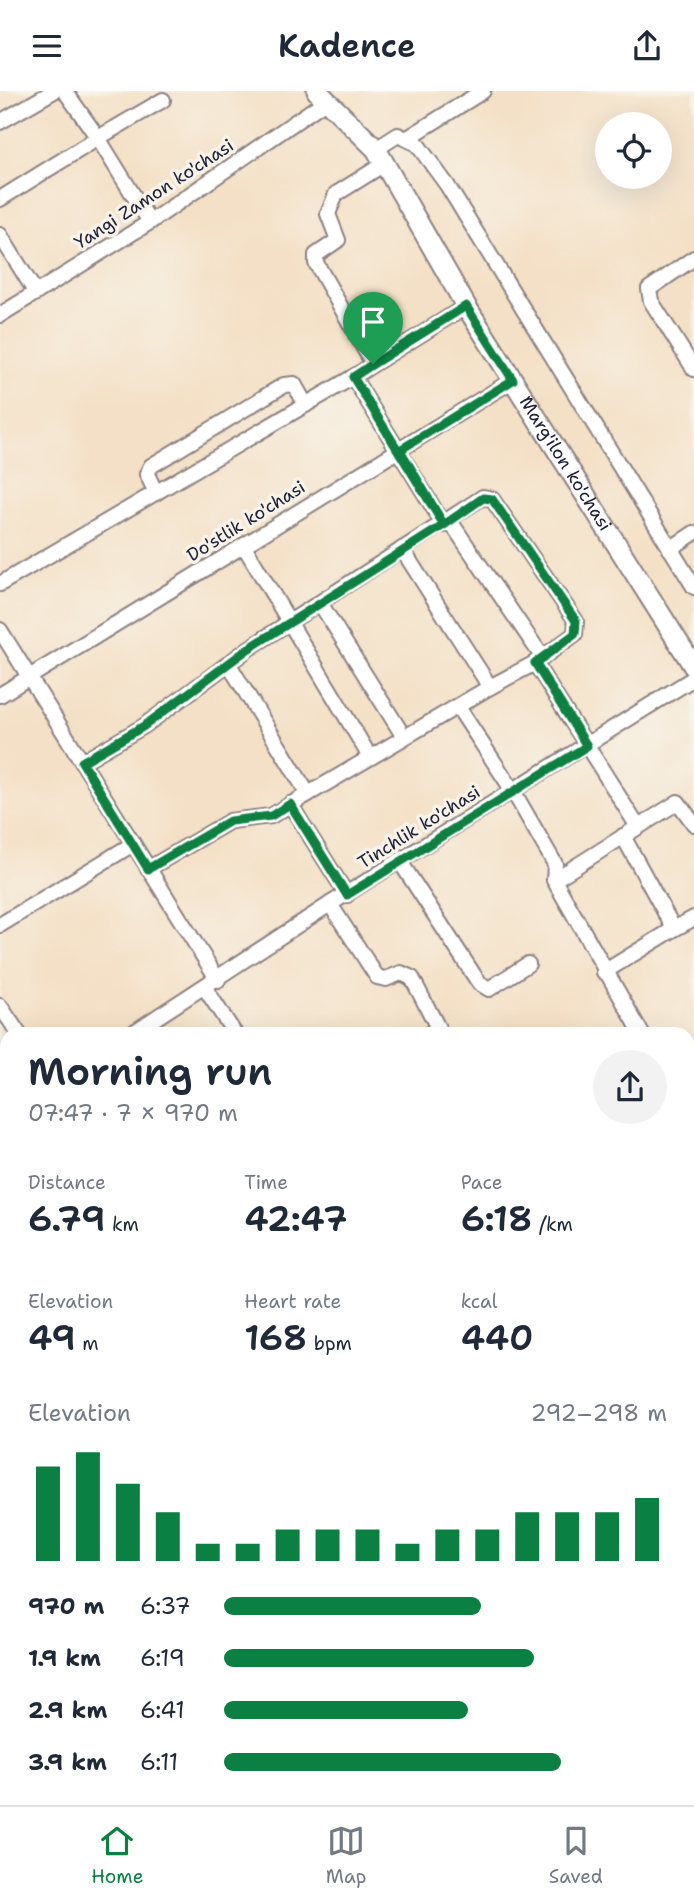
<!DOCTYPE html>
<html lang="en">
<head>
<meta charset="utf-8">
<style>
	:root { --surface:#fff; --page:#f2f2f3; --text:#1f2937; --muted:#747a83; --line:#e0e1e3; --accent:#0b8043 }
	body { margin:0; font-family:"Shantell Sans",sans-serif; background:var(--page); color:var(--text); height:100vh; display:flex; flex-direction:column; font-size:26px; white-space:nowrap }
	* { box-sizing:border-box; margin:0 }
	p { font-size:23px; color:var(--muted) }
	.icon { flex:none; width:38px; height:38px; fill:none; stroke:currentColor; stroke-width:2; stroke-linecap:round; stroke-linejoin:round }
	.map { position:relative; flex:1; overflow:hidden }
	.drawer { position:absolute; left:0px; top:936px; width:695px; height:779px; display:flex; flex-direction:column; background:var(--surface); border-radius:21px 21px 0 0; box-shadow:0 7px 28px #0002 }
	.drawer>* { flex:none }
	.tools { position:absolute; left:595px; top:21px; display:grid; gap:14px }
	.tools a { display:grid; place-items:center; width:77px; height:77px; border-radius:50%; background:var(--surface); box-shadow:0 7px 28px #0002; font-size:35px }
	.pin { position:absolute; display:grid; place-items:center; width:60px; height:60px; color:#fff; margin:-72px -30px; border-radius:50% 50% 50% 0; rotate:-45deg; box-shadow:0 0 7px #0007 }
	.pin .icon { rotate:45deg }
	.round { display:grid; place-items:center; flex:none; width:74px; height:74px; border-radius:37px; background:var(--page) }
	.headline { display:flex; align-items:center; justify-content:space-between; height:119px; padding:0 28px }
	h1 { font-size:38px; font-weight:600; line-height:52px }
	.metrics { display:grid; grid-template-columns:repeat(3,1fr); gap:10px; height:119px; padding:7px 28px }
	.metrics div { display:grid; align-content:center }
	.metrics b { font-size:35px; font-weight:600 }
	.metrics small { font-size:19px; font-weight:400 }
	.metrics p { font-size:19px }
	.chart { height:196px; padding:14px 28px }
	.chart p { display:flex; justify-content:space-between }
	.chart svg { width:100%; height:126px; margin-top:7px; stroke:var(--accent); stroke-width:6 }
	ul { padding:0 28px; list-style:none; font-size:23px }
	li { display:grid; grid-template-columns:112px 84px 1fr; align-items:center; height:52px }
	li i { height:18px; border-radius:9px; background:var(--accent) }
	header { display:flex; justify-content:space-between; align-items:center; height:91px; padding:0 28px; background:var(--surface); font-size:32px; font-weight:600 }
	.tabs { display:flex; justify-content:space-around; align-items:center; height:98px; border-top:2px solid var(--line); background:var(--surface); font-size:19px; color:var(--muted) }
	.tabs a { display:grid; justify-items:center; gap:4px }
	.tabs .current { color:var(--accent) }
	.map>svg:first-child { display:block }
</style>
</head>
<body>
<header><svg class="icon" aria-label="menu" viewBox="0 0 24 24"><path d="M4 6h16M4 12h16M4 18h16"/></svg>Kadence<svg class="icon" aria-label="share" viewBox="0 0 24 24"><path d="M12 15V3M7 8l5-5 5 5M5 13v7h14v-7"/></svg></header>
<div class="map">
<svg width="694" height="1714" viewBox="0 0 694 1714">
	<defs>
		<pattern id="forest-crowns" width="20" height="18" patternUnits="userSpaceOnUse" patternTransform="scale(1.75)"><rect width="20" height="18" fill="#68b178"/><path d="M2 6a3 3 0 1 1 6 0M12 15a3 3 0 1 1 6 0" fill="none" stroke="#559064"/></pattern>
	</defs>
	<rect width="100%" height="100%" fill="#f7f3e8"/>
	<filter id="ink" filterUnits="userSpaceOnUse"><feTurbulence type="fractalNoise" baseFrequency=".0143" numOctaves="2"/><feDisplacementMap in="SourceGraphic" scale="14" xChannelSelector="R" yChannelSelector="G"/><feConvolveMatrix kernelMatrix="1 2 1 2 8 2 1 2 1" color-interpolation-filters="sRGB"/></filter>
	<filter id="wash" filterUnits="userSpaceOnUse"><feTurbulence type="fractalNoise" baseFrequency=".00686" numOctaves="4" result="noise"/><feDisplacementMap in="SourceGraphic" scale="28" xChannelSelector="R" yChannelSelector="G"/><feGaussianBlur stdDeviation="1.57" result="paint"/><feColorMatrix in="noise" values="0 0 0 0 0 0 0 0 0 0 0 0 0 0 0 0 0 1.4 0 .05"/><feComposite in="paint" operator="in"/></filter>
	<g filter="url(#wash)">
		<rect width="100%" height="100%" fill="#f4e0c6"/>
		<!-- forest -->
		<path fill="url(#forest-crowns)" stroke="#456a5a" stroke-width="2" d="M 7,1020 L 7,1157 L 0,1157 L 0,1024 Z"/>
	</g>
	<g filter="url(#ink)">
		<g fill="none" stroke-linecap="round" stroke-linejoin="round">
			<!-- minor casing -->
			<g stroke="#8b8180" stroke-width="18">
				<g id="minor">
					<path d="M 0,31 L 54,0"/>
					<path d="M 408,47 L 483,0"/>
					<path d="M 376,58 L 398,44 L 417,53 L 447,94 L 694,496"/>
					<path d="M 0,108 L 98,47 L 65,0"/>
					<path d="M 150,131 L 98,47 L 163,9"/>
					<path d="M 0,144 L 36,202"/>
					<path d="M 694,167 L 649,198 L 651,210 L 694,278"/>
					<path d="M 0,224 L 150,131 L 327,9"/>
					<path d="M 373,273 L 316,172 L 316,164 L 338,149 L 328,123 L 336,103 L 384,73"/>
					<path d="M 156,402 L 147,383 L 151,375 L 284,294 L 294,293 L 306,314"/>
					<path d="M 450,430 L 543,567"/>
					<path d="M 444,434 L 353,286 L 466,215"/>
					<path d="M 244,455 L 370,666"/>
					<path d="M 402,458 L 490,596"/>
					<path d="M 670,458 L 694,442"/>
					<path d="M 0,493 L 353,286"/>
					<path d="M 320,512 L 404,646"/>
					<path d="M 0,539 L 218,889"/>
					<path d="M 228,572 L 308,703"/>
					<path d="M 535,572 L 638,736"/>
					<path d="M 0,604 L 513,289"/>
					<path d="M 458,616 L 513,700 L 555,773 L 554,789 L 642,943"/>
					<path d="M 82,671 L 144,635 L 248,558 L 483,406 L 492,408 L 576,530 L 575,543 L 535,572 L 490,596 L 271,725 L 230,730 L 148,778"/>
					<path d="M 290,713 L 347,804"/>
					<path d="M 623,745 L 674,838 L 694,827"/>
					<path d="M 401,772 L 479,892 L 489,898 L 528,873"/>
					<path d="M 554,789 L 678,711 L 694,733"/>
					<path d="M 330,813 L 377,886 L 386,888 L 401,882 L 412,887 L 438,937 L 429,943"/>
					<path d="M 0,834 L 133,753"/>
					<path d="M 604,881 L 674,838"/>
					<path d="M 205,897 L 235,943"/>
					<path d="M 0,915 L 19,943"/>
					<path d="M 131,943 L 330,813 L 694,587"/>
					<path d="M 0,1024 L 7,1020"/>
					<path d="M 688,1033 L 689,1026 L 694,1021"/>
					<path d="M 688,1098 L 694,1098"/>
					<path d="M 0,1169 L 7,1169"/>
					<path d="M 688,1173 L 694,1173"/>
					<path d="M 0,1250 L 7,1250"/>
					<path d="M 688,1293 L 694,1298"/>
					<path d="M 0,1324 L 7,1321"/>
					<path d="M 0,1374 L 7,1374"/>
					<path d="M 688,1396 L 694,1396"/>
					<path d="M 0,1460 L 7,1460"/>
					<path d="M 0,1508 L 7,1508"/>
					<path d="M 0,1555 L 7,1555"/>
					<path d="M 688,1564 L 694,1559"/>
					<path d="M 688,1660 L 694,1660"/>
					<path d="M 0,1693 L 7,1693"/>
					<path d="M 83,1708 L 83,1714"/>
					<path d="M 176,1708 L 176,1714"/>
					<path d="M 379,1708 L 380,1714"/>
					<path d="M 498,1708 L 498,1714"/>
					<path d="M 9,1714 L 9,1708"/>
					<path d="M 230,1714 L 230,1708"/>
				</g>
			</g>
			<!-- major casing -->
			<g stroke="#8b8180" stroke-width="23">
				<g id="major">
					<path id="s1" d="M 317,0 L 376,58 L 466,215 L 694,576"/>
				</g>
			</g>
			<!-- minor -->
			<use href="#minor" stroke="#fff" stroke-width="14"/>
			<!-- major -->
			<use href="#major" stroke="#fff" stroke-width="19"/>
		</g>
	</g>
	<g fill="none" stroke-linecap="round" stroke-linejoin="round" filter="url(#ink)">
		<!-- route casing -->
		<g stroke="#fff" stroke-width="14">
			<path id="route" d="M 373,273 L 353,286 L 444,434 L 248,558 L 144,635 L 82,671 L 148,778 L 230,730 L 271,725 L 290,713 L 347,804 L 587,655 L 535,572 L 575,543 L 576,530 L 492,408 L 483,407 L 444,434 L 400,359 L 513,289 L 466,215 L 373,273"/>
		</g>
		<!-- route -->
		<use href="#route" stroke="#0b8043" stroke-width="9"/>
	</g>
	<g text-anchor="middle" stroke-width="7" stroke-linejoin="round" paint-order="stroke">
		<!-- street labels -->
		<g font-size="18" fill="#22223b" stroke="#f7f3e8">
			<text transform="translate(154 103) rotate(-33)" y="6">Yangi Zamon ko'chasi</text>
			<text dy="6" stroke="none"><textPath href="#s1" startOffset="450">Marg'ilon ko'chasi</textPath></text>
			<text transform="translate(246 430) rotate(-32)" y="6">Do'stlik ko'chasi</text>
			<text transform="translate(419 736) rotate(-32)" y="6">Tinchlik ko'chasi</text>
		</g>
	</g>
</svg>
<div class="tools">
<a><svg class="icon" aria-label="locate" viewBox="0 0 24 24"><circle cx="12" cy="12" r="6"/><path d="M12 2v4M12 18v4M2 12h4M18 12h4"/></svg></a>
</div>
<div class="pin" style="left:373px;top:273px;background:#1e9e55"><svg class="icon" aria-label="arrive" viewBox="0 0 24 24"><path d="M6 21V4h12l-3 4 3 4H6"/></svg></div>
<section class="drawer">
<div class="headline"><div><h1>Morning run</h1><p>07:47 · 7 × 970 m</p></div><a class="round"><svg class="icon" aria-label="share" viewBox="0 0 24 24"><path d="M12 15V3M7 8l5-5 5 5M5 13v7h14v-7"/></svg></a></div>
<div class="metrics">
<div><p>Distance</p><b>6.79<small> km</small></b></div>
<div><p>Time</p><b>42:47</b></div>
<div><p>Pace</p><b>6:18<small> /km</small></b></div>
</div>
<div class="metrics">
<div><p>Elevation</p><b>49<small> m</small></b></div>
<div><p>Heart rate</p><b>168<small> bpm</small></b></div>
<div><p>kcal</p><b>440</b></div>
</div>
<div class="chart"><p><span>Elevation</span>292–298 m</p>
<svg viewBox="0 0 160 44" preserveAspectRatio="none"><path d="M5 44V11M15 44V6M25 44V17M35 44V27M45 44V38M55 44V38M65 44V33M75 44V33M85 44V33M95 44V38M105 44V33M115 44V33M125 44V27M135 44V27M145 44V27M155 44V22"/></svg>
</div>
<ul>
<li><b>970 m</b>6:37<i style="width:58%"></i></li>
<li><b>1.9 km</b>6:19<i style="width:70%"></i></li>
<li><b>2.9 km</b>6:41<i style="width:55%"></i></li>
<li><b>3.9 km</b>6:11<i style="width:76%"></i></li>
</ul>
</section>
</div>
<nav class="tabs">
<a class="current"><svg class="icon" aria-label="home" viewBox="0 0 24 24"><path d="M3 11l9-7 9 7M6 9v11h12V9"/></svg>Home</a>
<a><svg class="icon" aria-label="map" viewBox="0 0 24 24"><path d="M3 6l6-2 6 2 6-2v14l-6 2-6-2-6 2zM9 4v14M15 6v14"/></svg>Map</a>
<a><svg class="icon" aria-label="saved" viewBox="0 0 24 24"><path d="M7 4h10v16l-5-4-5 4z"/></svg>Saved</a>
</nav>
</body>
</html>
